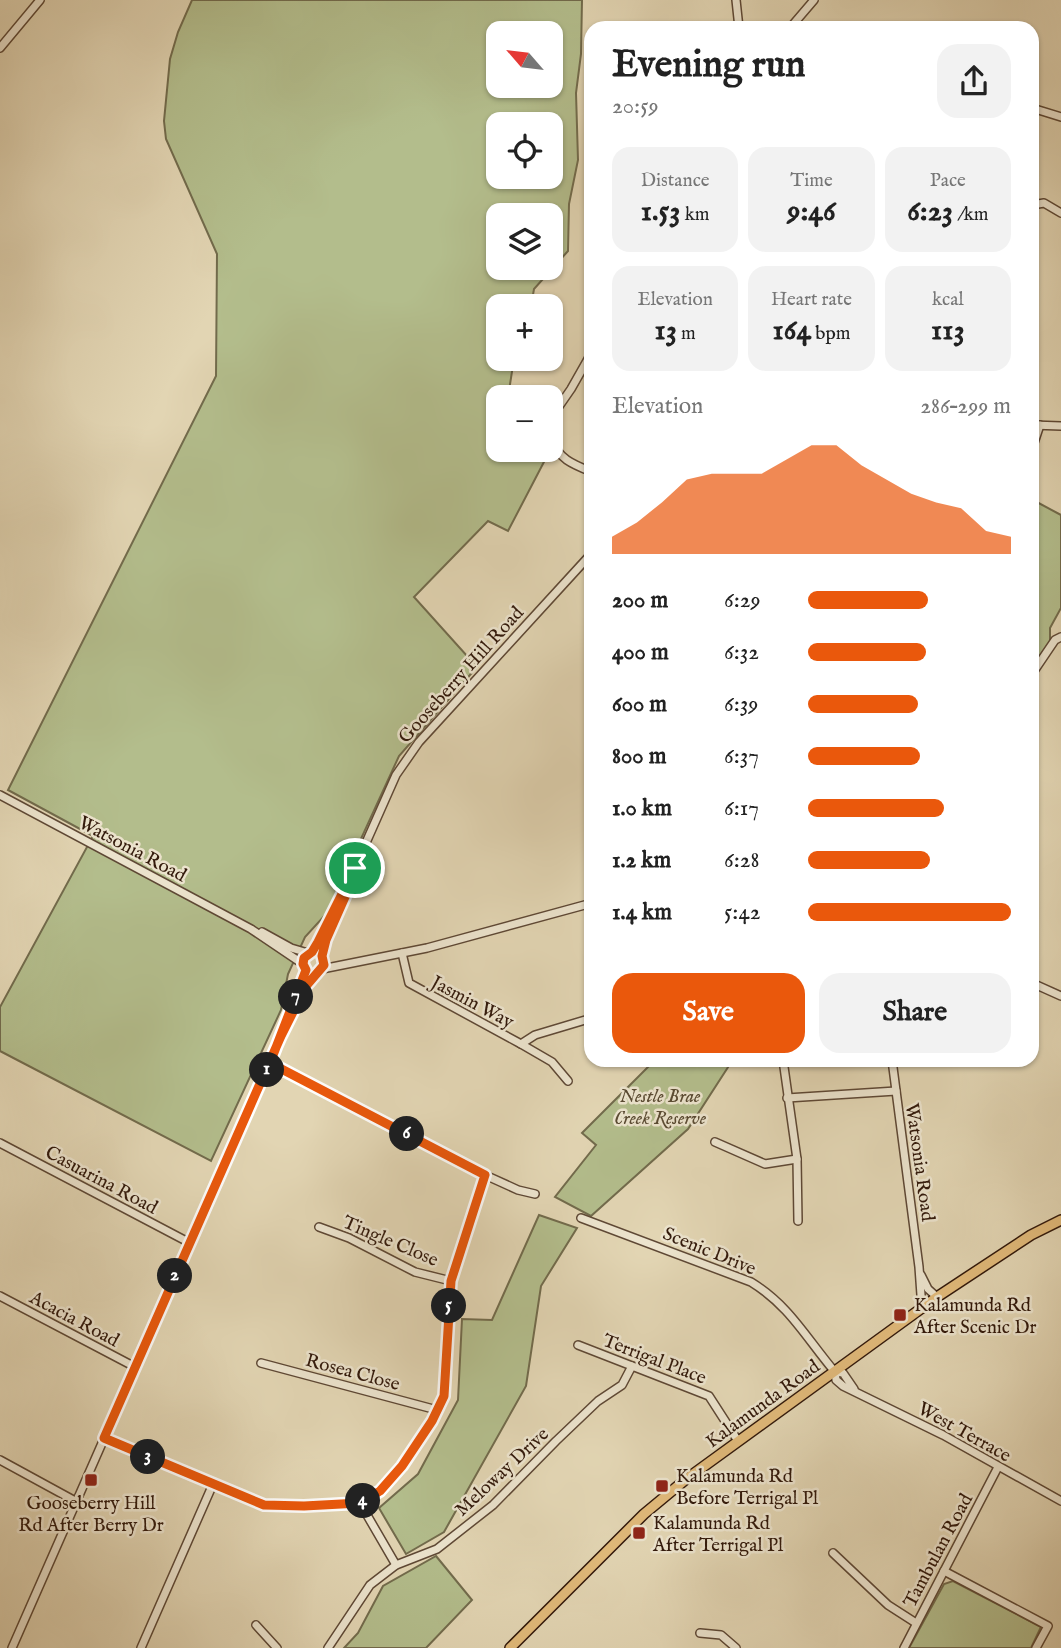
<!DOCTYPE html>
<html lang="en">
<head>
<meta charset="utf-8">
<style>
	:root { --surface:#fff; --page:#f2f2f2; --text:#222; --muted:#767676; --accent:#ea580c }
	body { margin:0; font-family:"IM FELL English",serif; background:var(--page); color:var(--text); height:100vh; display:flex; flex-direction:column; font-size:26px; white-space:nowrap }
	* { box-sizing:border-box; margin:0 }
	p { font-size:23px; color:var(--muted) }
	.icon { flex:none; width:38px; height:38px; fill:none; stroke:currentColor; stroke-width:2; stroke-linecap:round; stroke-linejoin:round }
	.map { position:relative; flex:1; overflow:hidden }
	.panel { position:absolute; left:584px; top:21px; width:455px; height:1046px; display:flex; flex-direction:column; background:var(--surface); border-radius:21px; box-shadow:0 2px 5px #0004 }
	.panel>* { flex:none }
	.needle { width:46px; rotate:298deg }
	.tools { position:absolute; left:486px; top:21px; display:grid; gap:14px }
	.tools a { display:grid; place-items:center; width:77px; height:77px; border-radius:14px; background:var(--surface); box-shadow:0 2px 5px #0004; font-size:35px }
	.pin { position:absolute; display:grid; place-items:center; width:60px; height:60px; color:#fff; margin:-30px; border:4px solid #fff; border-radius:50%; box-shadow:0 2px 7px #0007 }
	.km { position:absolute; width:35px; height:35px; margin:-18px; border-radius:50%; background:#222; color:#fff; font-size:19px; line-height:35px; text-align:center }
	.round { display:grid; place-items:center; flex:none; width:74px; height:74px; border-radius:21px; background:var(--page) }
	.head { display:flex; align-items:center; justify-content:space-between; height:119px; padding:0 28px }
	h1 { font-size:38px; font-weight:700; line-height:52px }
	.metrics { display:grid; grid-template-columns:repeat(3,1fr); gap:10px; height:119px; padding:7px 28px }
	.metrics div { display:grid; align-content:center; border-radius:18px; background:var(--page); text-align:center }
	.metrics b { font-size:30px; font-weight:700 }
	.metrics small { font-size:19px; font-weight:400 }
	.metrics p { font-size:19px }
	.chart { height:196px; padding:14px 28px }
	.chart p { display:flex; justify-content:space-between }
	.chart svg { width:100%; height:126px; margin-top:7px; fill:var(--accent); opacity:.7 }
	.action { display:flex; gap:14px; margin-top:auto; padding:14px 28px }
	.action a { flex:1; height:80px; border-radius:21px; background:var(--accent); color:#fff; font-size:28px; font-weight:700; line-height:80px; text-align:center }
	.action a+a { background:var(--page); color:var(--text) }
	ul { padding:0 28px; list-style:none; font-size:23px }
	li { display:grid; grid-template-columns:112px 84px 1fr; align-items:center; height:52px }
	li i { height:18px; border-radius:9px; background:var(--accent) }
	.map>svg:first-child { display:block }
</style>
</head>
<body>
<div class="map">
<svg width="1061" height="1648" viewBox="0 0 1061 1648">
	<rect width="100%" height="100%" fill="#e2d5b3"/>
	<filter id="stains"><feTurbulence type="fractalNoise" baseFrequency=".00286" numOctaves="4"/><feColorMatrix values="0 0 0 0 .2 0 0 0 0 .09 0 0 0 0 .02 0 0 0 .5 -.17"/></filter>
	<radialGradient id="worn" r=".72"><stop offset=".6" stop-color="#630" stop-opacity="0"/><stop offset="1" stop-color="#630" stop-opacity=".3"/></radialGradient>
	<!-- green -->
	<g fill="#b3bd8c" stroke="#726b4c" stroke-width="2" fill-rule="evenodd">
		<path d="M 192,0 L 582,0 L 581,54 L 576,93 L 578,160 L 569,204 L 568,251 L 534,289 L 531,306 L 499,306 L 499,359 L 514,359 L 508,397 L 499,397 L 499,450 L 545,450 L 546,458 L 508,531 L 488,521 L 414,597 L 477,667 L 399,756 L 327,913 L 305,937 L 288,974 L 281,1010 L 211,1161 L 0,1051 L 0,1007 L 93,836 L 8,790 L 216,376 L 217,254 L 166,139 L 164,121 L 170,59 L 178,32 ZM 499,33 L 551,33 L 551,86 L 499,86 ZM 499,124 L 551,124 L 551,177 L 499,177 ZM 499,215 L 551,215 L 551,268 L 499,268 Z"/>
		<path d="M 1033,500 L 1061,515 L 1061,608 L 1050,628 L 1050,648 L 1033,674 Z"/>
		<path d="M 654,1061 L 732,1061 L 688,1129 L 591,1216 L 555,1197 L 596,1145 L 582,1133 Z"/>
		<path d="M 539,1215 L 577,1228 L 541,1286 L 526,1386 L 444,1532 L 406,1554 L 379,1508 L 418,1474 L 458,1400 L 462,1319 L 492,1320 Z"/>
		<path d="M 436,1556 L 472,1600 L 426,1648 L 344,1648 L 358,1633 L 383,1586 Z"/>
		<path d="M 953,1581 L 1041,1627 L 1031,1648 L 909,1648 L 944,1584 Z"/>
	</g>
	<g fill="none" stroke-linecap="round" stroke-linejoin="round">
		<!-- minor casing -->
		<g stroke="#5e4835" stroke-width="10">
			<g id="minor">
				<path d="M 736,0 L 739,28"/>
				<path d="M 790,28 L 814,0"/>
				<path d="M 0,48 L 40,0"/>
				<path d="M 1032,108 L 1061,117"/>
				<path d="M 1032,205 L 1044,203 L 1061,213"/>
				<path d="M 551,425 L 553,415 L 571,389 L 592,352"/>
				<path d="M 1032,425 L 1061,426"/>
				<path d="M 551,439 C 559,459 572,464 592,472"/>
				<path d="M 1032,449 L 1040,425"/>
				<path d="M 1032,674 L 1055,640 L 1061,637"/>
				<path d="M 0,795 L 251,929 L 303,964"/>
				<path d="M 353,872 L 396,775 L 419,742 L 592,553"/>
				<path d="M 262,932 L 291,948 L 308,953"/>
				<path d="M 312,952 L 342,895"/>
				<path d="M 402,953 L 409,983 L 521,1044 L 535,1035 L 592,1018"/>
				<path d="M 322,969 L 427,948 L 592,903"/>
				<path d="M 1032,983 L 1061,996"/>
				<path d="M 282,1032 L 306,970"/>
				<path d="M 521,1044 L 552,1062 L 568,1081"/>
				<path d="M 783,1060 L 797,1159 L 798,1221"/>
				<path d="M 892,1060 L 919,1267 L 922,1309"/>
				<path d="M 270,1063 L 485,1175 L 518,1190 L 535,1194"/>
				<path d="M 787,1098 L 896,1091"/>
				<path d="M 715,1142 L 765,1164 L 797,1159"/>
				<path d="M 0,1143 L 190,1243"/>
				<path d="M 581,1218 L 751,1282 C 790,1306 806,1338 835,1372 L 836,1380 L 843,1386 L 943,1435 L 1061,1501"/>
				<path d="M 319,1227 L 349,1238 L 415,1272 L 451,1281"/>
				<path d="M 921,1275 L 928,1289 L 937,1297"/>
				<path d="M 0,1296 L 135,1367"/>
				<path d="M 578,1345 L 709,1396 L 738,1441"/>
				<path d="M 261,1363 L 437,1410"/>
				<path d="M 835,1372 L 843,1373 L 854,1389"/>
				<path d="M 104,1438 L 264,1505 L 304,1506 L 360,1503 L 380,1491 L 402,1466 L 432,1421 L 444,1396 L 451,1281 L 485,1175"/>
				<path d="M 0,1460 L 77,1502"/>
				<path d="M 360,1503 L 396,1565"/>
				<path d="M 833,1553 L 888,1605 L 916,1623"/>
				<path d="M 944,1571 L 1048,1626 L 1036,1648"/>
				<path d="M 256,1625 L 277,1648"/>
				<path d="M 700,1633 L 721,1635 L 736,1648"/>
				<path d="M 12,1648 L 281,1036 L 303,992 L 324,965 L 322,956 L 326,940 L 345,897 L 355,868"/>
				<path d="M 141,1648 L 213,1484"/>
				<path d="M 328,1648 L 370,1585 L 396,1565 L 437,1549 L 493,1505 L 556,1441 L 598,1401 L 622,1385 L 632,1366"/>
				<path d="M 904,1648 L 998,1467"/>
			</g>
		</g>
		<!-- major casing -->
		<g stroke="#32190b" stroke-width="12">
			<path id="major" d="M 510,1648 L 644,1514 L 685,1480 L 937,1297 L 1031,1235 L 1061,1220"/>
		</g>
		<!-- minor -->
		<use href="#minor" stroke="#ece4ce" stroke-width="7"/>
		<!-- major -->
		<use href="#major" stroke="#e1ba7a" stroke-width="9"/>
	</g>
	<g fill="none" stroke-linecap="round" stroke-linejoin="round">
		<!-- route casing -->
		<g stroke="#fff" stroke-width="14">
			<path id="route" d="M 355,868 L 345,897 L 326,940 L 322,956 L 324,965 L 306,986 L 281,1036 L 104,1438 L 264,1505 L 304,1506 L 360,1503 L 380,1491 L 402,1466 L 432,1421 L 444,1396 L 451,1281 L 485,1175 L 270,1063 L 306,970 L 303,964 L 304,958 L 312,952 L 318,942 L 355,868"/>
		</g>
		<!-- route -->
		<use href="#route" stroke="#ea580c" stroke-width="9"/>
	</g>
	<!-- markers -->
	<g fill="#8f2418" stroke="#ece4ce" stroke-width="2.5">
		<rect x="893" y="1308" width="14" height="14" rx="3.5"/>
		<rect x="84" y="1473" width="14" height="14" rx="3.5"/>
		<rect x="655" y="1479" width="14" height="14" rx="3.5"/>
		<rect x="632" y="1526" width="14" height="14" rx="3.5"/>
	</g>
	<g text-anchor="middle" stroke-width="5" stroke-linejoin="round" paint-order="stroke">
		<!-- street labels -->
		<g font-size="19" fill="#32190b" stroke="#ece4ce">
			<text transform="translate(460 674) rotate(-48)" y="7">Gooseberry Hill Road</text>
			<text transform="translate(133 848) rotate(28)" y="7">Watsonia Road</text>
			<text transform="translate(473 1001) rotate(28)" y="7">Jasmin Way</text>
			<text transform="translate(921 1162) rotate(82)" y="7">Watsonia Road</text>
			<text transform="translate(102 1179) rotate(28)" y="7">Casuarina Road</text>
			<text transform="translate(391 1240) rotate(23)" y="7">Tingle Close</text>
			<text transform="translate(710 1250) rotate(22)" y="7">Scenic Drive</text>
			<text transform="translate(75 1318) rotate(28)" y="7">Acacia Road</text>
			<text transform="translate(655 1358) rotate(21)" y="7">Terrigal Place</text>
			<text transform="translate(353 1371) rotate(15)" y="7">Rosea Close</text>
			<text transform="translate(762 1403) rotate(-36)" y="7">Kalamunda Road</text>
			<text transform="translate(965 1431) rotate(29)" y="7">West Terrace</text>
			<text transform="translate(501 1471) rotate(-43)" y="7">Meloway Drive</text>
			<text transform="translate(937 1550) rotate(-62)" y="7">Tambulan Road</text>
		</g>
		<!-- park labels -->
		<g font-size="19" font-style="italic" fill="#594a32" stroke="#ece4ce">
			<text x="660" y="1102">Nestle Brae<tspan x="660" dy="22">Creek Reserve</tspan></text>
		</g>
		<!-- poi labels -->
		<g font-size="19" fill="#32190b" stroke="#ece4ce" text-anchor="start">
			<text x="914" y="1311">Kalamunda Rd<tspan x="914" dy="22">After Scenic Dr</tspan></text>
			<text x="676" y="1482">Kalamunda Rd<tspan x="676" dy="22">Before Terrigal Pl</tspan></text>
			<text x="91" y="1509" text-anchor="middle">Gooseberry Hill<tspan x="91" dy="22">Rd After Berry Dr</tspan></text>
			<text x="653" y="1529">Kalamunda Rd<tspan x="653" dy="22">After Terrigal Pl</tspan></text>
		</g>
	</g>
	<rect width="100%" height="100%" filter="url(#stains)"/>
	<rect width="100%" height="100%" fill="url(#worn)"/>
</svg>
<div class="tools">
<a><svg class="needle" viewBox="-14 -14 28 28"><path d="M0-13l5 13h-10z" fill="#e53935"/><path d="M0 13l5-13h-10z" fill="#767676"/></svg></a>
<a><svg class="icon" aria-label="locate" viewBox="0 0 24 24"><circle cx="12" cy="12" r="6"/><path d="M12 2v4M12 18v4M2 12h4M18 12h4"/></svg></a>
<a><svg class="icon" aria-label="layers" viewBox="0 0 24 24"><path d="M12 4l9 5-9 5-9-5zM3 14l9 5 9-5"/></svg></a>
<a>+</a>
<a>−</a>
</div>
<div class="pin" style="left:355px;top:868px;background:#1e9e55"><svg class="icon" aria-label="arrive" viewBox="0 0 24 24"><path d="M6 21V4h12l-3 4 3 4H6"/></svg></div>
<b class="km" style="left:267px;top:1070px">1</b>
<b class="km" style="left:175px;top:1276px">2</b>
<b class="km" style="left:148px;top:1457px">3</b>
<b class="km" style="left:363px;top:1501px">4</b>
<b class="km" style="left:449px;top:1306px">5</b>
<b class="km" style="left:407px;top:1134px">6</b>
<b class="km" style="left:296px;top:997px">7</b>
<section class="panel">
<div class="head"><div><h1>Evening run</h1><p>20:59</p></div><a class="round"><svg class="icon" aria-label="share" viewBox="0 0 24 24"><path d="M12 15V3M7 8l5-5 5 5M5 13v7h14v-7"/></svg></a></div>
<div class="metrics">
<div><p>Distance</p><b>1.53<small> km</small></b></div>
<div><p>Time</p><b>9:46</b></div>
<div><p>Pace</p><b>6:23<small> /km</small></b></div>
</div>
<div class="metrics">
<div><p>Elevation</p><b>13<small> m</small></b></div>
<div><p>Heart rate</p><b>164<small> bpm</small></b></div>
<div><p>kcal</p><b>113</b></div>
</div>
<div class="chart"><p><span>Elevation</span>286–299 m</p>
<svg viewBox="0 0 160 44" preserveAspectRatio="none"><path d="M0 44V38L10 33L20 26L30 18L40 16L50 16L60 16L70 11L80 6L90 6L100 13L110 18L120 23L130 26L140 28L150 36L160 38V44z"/></svg>
</div>
<ul>
<li><b>200 m</b>6:29<i style="width:59%"></i></li>
<li><b>400 m</b>6:32<i style="width:58%"></i></li>
<li><b>600 m</b>6:39<i style="width:54%"></i></li>
<li><b>800 m</b>6:37<i style="width:55%"></i></li>
<li><b>1.0 km</b>6:17<i style="width:67%"></i></li>
<li><b>1.2 km</b>6:28<i style="width:60%"></i></li>
<li><b>1.4 km</b>5:42<i style="width:100%"></i></li>
</ul>
<div class="action"><a>Save</a><a>Share</a></div>
</section>
</div>
</body>
</html>
